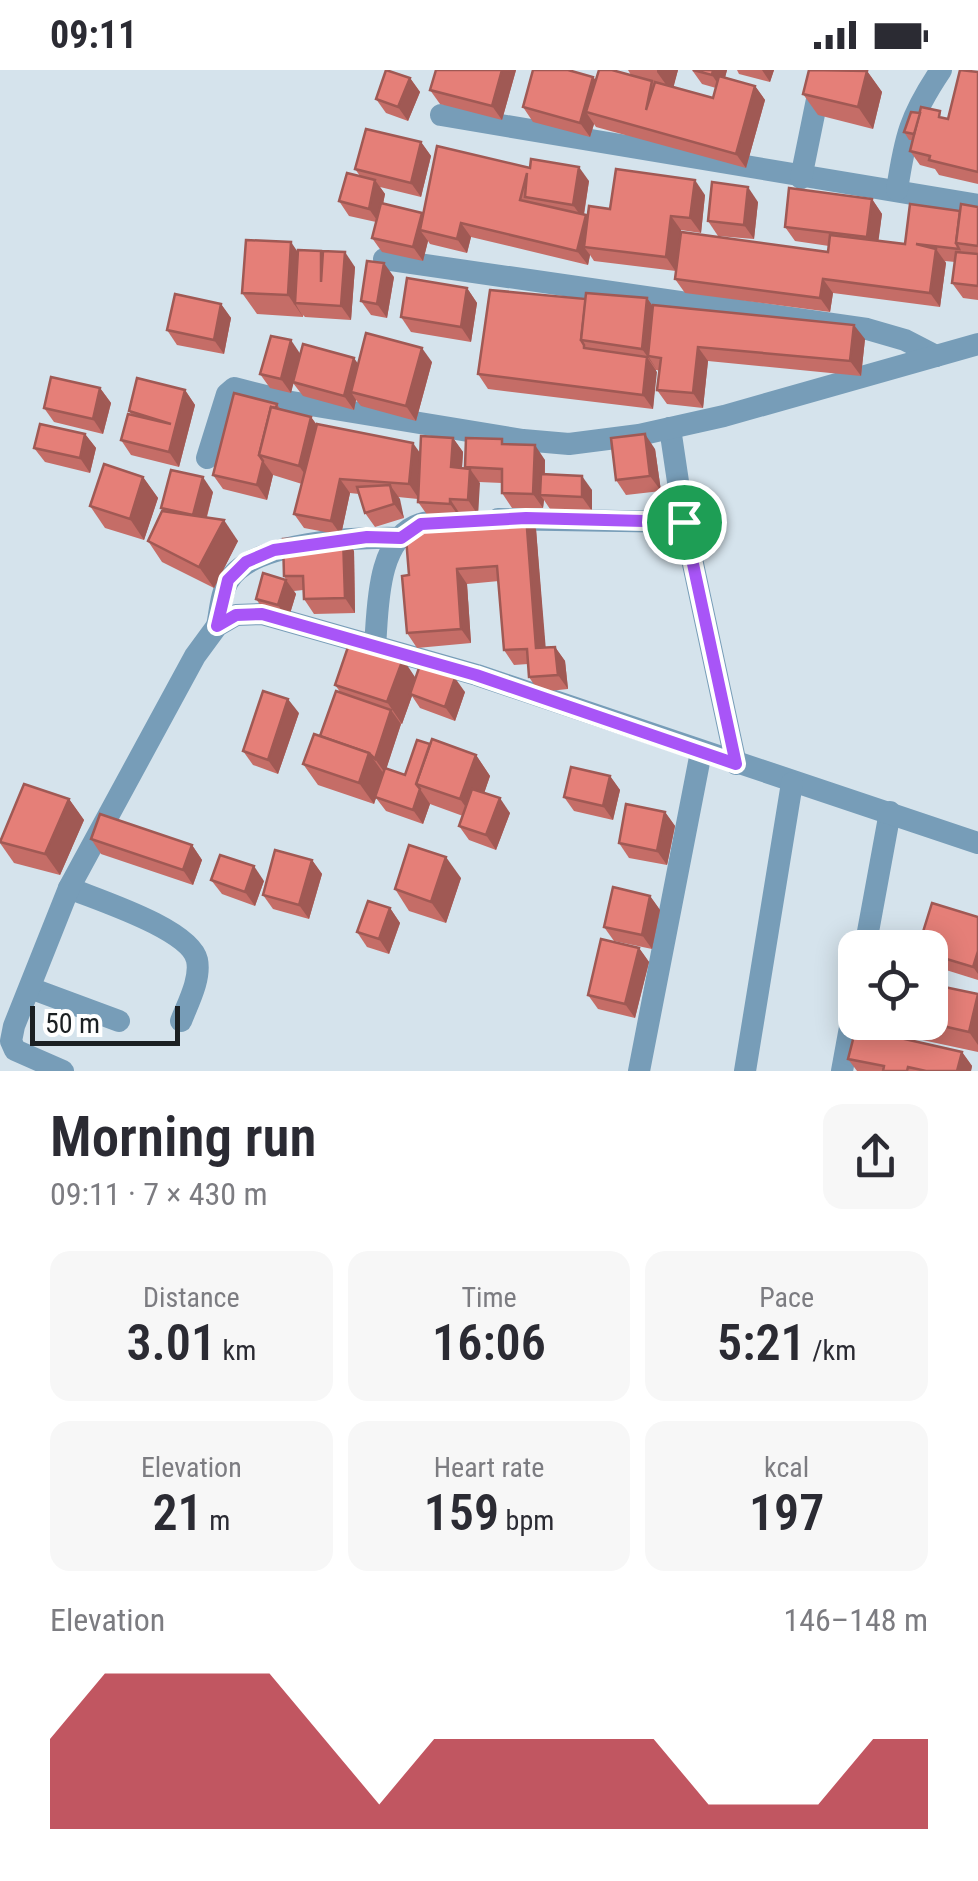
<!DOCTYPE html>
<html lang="en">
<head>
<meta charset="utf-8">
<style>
	:root { --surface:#fff; --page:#f7f7f7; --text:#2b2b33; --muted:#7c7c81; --accent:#a70f1f }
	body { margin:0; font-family:"Roboto Condensed",sans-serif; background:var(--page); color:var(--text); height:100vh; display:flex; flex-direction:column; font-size:38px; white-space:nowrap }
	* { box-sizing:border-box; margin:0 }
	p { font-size:32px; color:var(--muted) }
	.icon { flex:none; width:55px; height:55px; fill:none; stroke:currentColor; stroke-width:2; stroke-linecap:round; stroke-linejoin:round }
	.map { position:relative; height:1001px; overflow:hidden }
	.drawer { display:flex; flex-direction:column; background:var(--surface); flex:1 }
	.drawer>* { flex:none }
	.fabs { position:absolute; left:838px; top:860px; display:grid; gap:20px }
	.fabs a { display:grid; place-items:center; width:110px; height:110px; border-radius:20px; background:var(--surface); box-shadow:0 5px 25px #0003; font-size:50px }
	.scale { position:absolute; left:30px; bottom:25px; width:150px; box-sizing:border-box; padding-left:10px; border:5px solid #1b2023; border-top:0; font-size:28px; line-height:35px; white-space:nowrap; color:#1b2023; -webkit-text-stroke:8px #fff; paint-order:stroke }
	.pin { position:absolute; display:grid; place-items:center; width:85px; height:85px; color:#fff; margin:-42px; border:5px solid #fff; border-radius:50%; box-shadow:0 2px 10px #0007 }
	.round { display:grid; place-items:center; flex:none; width:105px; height:105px; border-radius:20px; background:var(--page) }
	.head { display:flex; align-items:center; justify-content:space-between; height:170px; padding:0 50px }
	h1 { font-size:55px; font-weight:600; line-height:75px }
	.metrics { display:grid; grid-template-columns:repeat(3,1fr); gap:15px; height:170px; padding:10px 50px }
	.metrics div { display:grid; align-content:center; border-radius:20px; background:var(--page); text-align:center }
	.metrics b { font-size:50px; font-weight:600 }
	.metrics small { font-size:28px; font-weight:400 }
	.metrics p { font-size:28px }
	.chart { height:280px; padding:20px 50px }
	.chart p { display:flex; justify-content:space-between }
	.chart svg { width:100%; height:180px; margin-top:10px; fill:var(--accent); opacity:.7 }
	.status { display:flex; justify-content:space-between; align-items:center; height:70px; padding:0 50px; background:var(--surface); direction:ltr }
	.status svg { height:28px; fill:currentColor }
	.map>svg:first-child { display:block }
</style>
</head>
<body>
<div class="status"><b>09:11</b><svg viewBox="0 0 49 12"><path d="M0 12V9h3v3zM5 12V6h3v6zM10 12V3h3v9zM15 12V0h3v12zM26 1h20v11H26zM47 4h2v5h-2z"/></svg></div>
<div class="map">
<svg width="978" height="1001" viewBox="0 0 978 1001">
	<rect width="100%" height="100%" fill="#d5e3ec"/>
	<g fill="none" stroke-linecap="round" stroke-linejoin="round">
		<!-- minor -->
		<g stroke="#779db8" stroke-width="22">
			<path d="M 441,45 L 978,135"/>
			<path d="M 801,108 L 823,0"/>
			<path d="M 897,120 C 905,67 910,46 941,0"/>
			<path d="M 384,189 L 867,259 L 905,270 L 936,286"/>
			<path d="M 670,358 L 684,452 L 736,694"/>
			<path d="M 207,388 L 227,324 L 234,318 L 286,331 L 523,370 L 569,374 L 639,365 L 724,346 L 978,274"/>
			<path d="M 498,449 L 684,452"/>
			<path d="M 217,556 C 220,542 221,522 229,510 C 253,471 359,467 401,468"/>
			<path d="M 375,577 C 378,540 376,468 420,454 C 432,450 448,452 461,451"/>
			<path d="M 69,818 C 98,830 190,859 197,890 C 201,909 188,933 181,951"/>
			<path d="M 865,878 L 890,742"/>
			<path d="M 30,918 L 119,951"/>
			<path d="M 63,1001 L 15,980 L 11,971 L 14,956 L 69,818 L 195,586 L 217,556 L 236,545 L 262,544 L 477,605 L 978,773"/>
			<path d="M 639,1001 L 701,682"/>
			<path d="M 745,1001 L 792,713"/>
			<path d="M 842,1001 L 855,930"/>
		</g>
	</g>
	<!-- wall -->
	<g fill="#c56d67">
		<path d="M 516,0 L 502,50 L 440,34 L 430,20 Z"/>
		<path d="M 628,0 L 678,0 L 673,17 L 713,28 L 716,18 L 702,14 L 692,0 L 727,0 L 725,7 L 755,16 L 765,30 L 746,98 L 596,57 L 594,54 L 590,67 L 533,52 L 523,37 L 593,7 L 596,10 L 631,5 Z"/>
		<path d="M 737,0 L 774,0 L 770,12 L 739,4 Z"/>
		<path d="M 867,1 L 882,22 L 873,59 L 818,45 L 803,24 Z"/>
		<path d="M 978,2 L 978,114 L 939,105 L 935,99 L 920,95 L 910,81 L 913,70 L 909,70 L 904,62 L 944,48 L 948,49 Z"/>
		<path d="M 410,8 L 420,22 L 408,51 L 386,43 L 376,29 Z"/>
		<path d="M 421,72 L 431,86 L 421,127 L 380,117 L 385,124 L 383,134 L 422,143 L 423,145 L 530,98 L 589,111 L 584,145 L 587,148 L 610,139 L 705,125 L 701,163 L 681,160 L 681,162 L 828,182 L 829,176 L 795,171 L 785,157 L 872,129 L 882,144 L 878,171 L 905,174 L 960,141 L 978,137 L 978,230 L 963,228 L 952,213 L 955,192 L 945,191 L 946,193 L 940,237 L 833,223 L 830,242 L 685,223 L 675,209 L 676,201 L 594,191 L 590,185 L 588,195 L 471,167 L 467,183 L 430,174 L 428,171 L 423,191 L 382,182 L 372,168 L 376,152 L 349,146 L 339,131 L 360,106 L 355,99 Z"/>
		<path d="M 758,132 L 754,169 L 718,166 L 708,151 Z"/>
		<path d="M 298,181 L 323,184 L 355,197 L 351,250 L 305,247 L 303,245 L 303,247 L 257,244 L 242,223 Z"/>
		<path d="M 394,207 L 387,248 L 371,245 L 361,231 Z"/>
		<path d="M 467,218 L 477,233 L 471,272 L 411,262 L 401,247 Z"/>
		<path d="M 647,228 L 653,237 L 865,269 L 861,306 L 708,291 L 703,338 L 667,334 L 657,320 L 659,301 L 657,300 L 656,300 L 653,339 L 488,319 L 478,304 L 586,229 Z"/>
		<path d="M 221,234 L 231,248 L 224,284 L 177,275 L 167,260 Z"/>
		<path d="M 300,284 L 358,294 L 432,292 L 416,351 L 361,336 L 356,330 L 354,340 L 303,326 L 293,313 L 291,323 L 270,318 L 260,304 Z"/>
		<path d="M 100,318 L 111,333 L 103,364 L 54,352 L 44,338 Z"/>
		<path d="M 185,320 L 195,335 L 179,397 L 131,385 L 121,370 L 131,344 L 129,341 Z"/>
		<path d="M 277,334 L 281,340 L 311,347 L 317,355 L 420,383 L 453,368 L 463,382 L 462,398 L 466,398 L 506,374 L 545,390 L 545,404 L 592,420 L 592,441 L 550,439 L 544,430 L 543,438 L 512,438 L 502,423 L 502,413 L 479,412 L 478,445 L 460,444 L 460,448 L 428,446 L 418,432 L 418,429 L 398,427 L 404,448 L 375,457 L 365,443 L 359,424 L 350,423 L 341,465 L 304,458 L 294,444 L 302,414 L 273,405 L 267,430 L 223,419 L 213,405 Z"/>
		<path d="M 85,364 L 96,378 L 90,403 L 45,392 L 34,378 Z"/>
		<path d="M 655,379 L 661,421 L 626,425 L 616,410 Z"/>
		<path d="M 143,407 L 158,428 L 144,470 L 105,458 L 90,436 Z"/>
		<path d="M 213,422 L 207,447 L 238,471 L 214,518 L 162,492 L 148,471 L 163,441 L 161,438 Z"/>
		<path d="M 526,445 L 536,459 L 545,578 L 555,577 L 565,591 L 568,619 L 539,622 L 529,607 L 528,594 L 514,595 L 504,580 L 499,511 L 467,514 L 471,573 L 417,578 L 407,563 L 409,505 Z"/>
		<path d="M 343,467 L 354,481 L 355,543 L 314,544 L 304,529 L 303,520 L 294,521 L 296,524 L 288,550 L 266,543 L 256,529 L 286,510 L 284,506 Z"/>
		<path d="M 416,607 L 465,622 L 455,651 L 420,638 L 412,626 L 402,654 L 400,653 L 401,654 L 386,699 L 405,705 L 430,674 L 476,685 L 490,706 L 484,723 L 510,743 L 496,780 L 469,770 L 459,756 L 463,746 L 430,734 L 423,754 L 386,741 L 376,728 L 374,734 L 318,715 L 303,694 L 320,666 L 341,623 L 335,615 Z"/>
		<path d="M 299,643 L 278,704 L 253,695 L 243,681 Z"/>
		<path d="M 610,706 L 620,720 L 613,750 L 574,741 L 564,727 Z"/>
		<path d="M 69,729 L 84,750 L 60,805 L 14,793 L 0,773 L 0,769 Z"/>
		<path d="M 665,742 L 675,756 L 667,795 L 629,788 L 619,773 Z"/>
		<path d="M 91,769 L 192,775 L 202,790 L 193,815 L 101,784 Z"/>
		<path d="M 312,790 L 322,804 L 309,849 L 273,839 L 263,825 Z"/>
		<path d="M 461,808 L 446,853 L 409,841 L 395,819 Z"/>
		<path d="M 211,810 L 264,811 L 255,836 L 222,824 Z"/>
		<path d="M 650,826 L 660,840 L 652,879 L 614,871 L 604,857 Z"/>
		<path d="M 390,838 L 400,853 L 389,884 L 367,877 L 357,862 Z"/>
		<path d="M 978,847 L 978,910 L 930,895 L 930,878 Z"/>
		<path d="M 639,878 L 649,892 L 635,948 L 598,939 L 588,925 Z"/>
		<path d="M 978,924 L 978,982 L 899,965 L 891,952 L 930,952 Z"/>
		<path d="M 962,982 L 972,996 L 971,1001 L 857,1001 L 848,989 Z"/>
	</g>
	<!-- shaded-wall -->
	<g fill="#a05954">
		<path d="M 502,0 L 516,0 L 502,50 L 492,36 Z"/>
		<path d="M 657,0 L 678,0 L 672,23 L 657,2 Z"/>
		<path d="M 713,0 L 727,0 L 722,20 L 712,5 Z"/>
		<path d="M 762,0 L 774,0 L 770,12 Z"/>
		<path d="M 867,1 L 882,22 L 873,59 L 858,37 Z"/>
		<path d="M 593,7 L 604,21 L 586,42 L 594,54 L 590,67 L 580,53 Z"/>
		<path d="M 410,8 L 420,22 L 408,51 L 398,37 Z"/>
		<path d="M 755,16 L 765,30 L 746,98 L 736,84 Z"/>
		<path d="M 421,72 L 431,86 L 421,127 L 411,113 Z"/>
		<path d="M 579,97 L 589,111 L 583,149 L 573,135 Z"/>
		<path d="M 375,110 L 385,124 L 379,153 L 369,139 Z"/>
		<path d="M 695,110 L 705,125 L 701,163 L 690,148 Z"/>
		<path d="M 748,117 L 758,132 L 754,169 L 744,155 Z"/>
		<path d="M 872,129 L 882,144 L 877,182 L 867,167 Z"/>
		<path d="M 422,143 L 432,157 L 420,160 L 428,171 L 423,191 L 413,177 Z"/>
		<path d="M 586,145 L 596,160 L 584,177 L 590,185 L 588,195 L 577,181 Z"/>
		<path d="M 671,146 L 681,160 L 676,202 L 666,187 Z"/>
		<path d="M 461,153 L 471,167 L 467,183 L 457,169 Z"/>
		<path d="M 291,172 L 306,194 L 295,233 L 303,247 L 288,225 Z"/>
		<path d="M 936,179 L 946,193 L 940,237 L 930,223 Z"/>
		<path d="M 345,182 L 355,197 L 351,250 L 341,236 Z"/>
		<path d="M 384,193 L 394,207 L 387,248 L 377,234 Z"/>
		<path d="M 823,209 L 833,223 L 830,242 L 820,228 Z"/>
		<path d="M 467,218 L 477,233 L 471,272 L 461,257 Z"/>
		<path d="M 647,228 L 662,249 L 648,286 L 657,300 L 642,279 Z"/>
		<path d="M 221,234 L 231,248 L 224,284 L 214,270 Z"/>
		<path d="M 854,255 L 865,269 L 861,306 L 850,291 Z"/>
		<path d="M 291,270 L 301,285 L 291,323 L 281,309 Z"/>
		<path d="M 698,277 L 708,291 L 703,338 L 693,323 Z"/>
		<path d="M 422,278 L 432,292 L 416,351 L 406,336 Z"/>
		<path d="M 647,287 L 657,302 L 653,339 L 643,325 Z"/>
		<path d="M 354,288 L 364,302 L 351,322 L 356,330 L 354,340 L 344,326 Z"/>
		<path d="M 100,318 L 111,333 L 103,364 L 93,349 Z"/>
		<path d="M 185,320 L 195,335 L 179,397 L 169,382 Z"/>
		<path d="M 311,347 L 326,368 L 314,417 L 299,396 Z"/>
		<path d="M 85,364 L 96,378 L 90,403 L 80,388 Z"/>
		<path d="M 645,364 L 655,379 L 661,421 L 650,406 Z"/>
		<path d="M 453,368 L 463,382 L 461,412 L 451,397 Z"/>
		<path d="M 413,373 L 423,387 L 419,429 L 409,414 Z"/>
		<path d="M 535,375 L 545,390 L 544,425 L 540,425 L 544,430 L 543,438 L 533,424 Z"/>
		<path d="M 263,391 L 273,405 L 267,430 L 257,415 Z"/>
		<path d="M 470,399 L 480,413 L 478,445 L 468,430 Z"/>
		<path d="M 582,406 L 592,420 L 592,441 L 582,427 Z"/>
		<path d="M 143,407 L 158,428 L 144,470 L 130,449 Z"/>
		<path d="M 203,407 L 213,422 L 203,460 L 193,446 Z"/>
		<path d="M 340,409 L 350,423 L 341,465 L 331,451 Z"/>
		<path d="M 390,415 L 400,429 L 404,448 L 394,434 Z"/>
		<path d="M 450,429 L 460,444 L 460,448 L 450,434 Z"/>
		<path d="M 526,445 L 536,459 L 547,593 L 536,578 Z"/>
		<path d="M 224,450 L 238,471 L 214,518 L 199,497 Z"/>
		<path d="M 343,467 L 354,481 L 355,543 L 345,528 Z"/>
		<path d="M 457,499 L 467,514 L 471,573 L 461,559 Z"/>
		<path d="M 286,510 L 296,524 L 288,550 L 278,535 Z"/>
		<path d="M 555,577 L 565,591 L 568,619 L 558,605 Z"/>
		<path d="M 403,589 L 417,610 L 410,624 L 412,626 L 402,654 L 387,632 Z"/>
		<path d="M 455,608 L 465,622 L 455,651 L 445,637 Z"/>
		<path d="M 288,629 L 299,643 L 278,704 L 268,690 Z"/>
		<path d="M 391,640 L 401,654 L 385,703 L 375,689 Z"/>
		<path d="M 369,683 L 384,704 L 374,734 L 359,713 Z"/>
		<path d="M 476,685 L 490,706 L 475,750 L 460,729 Z"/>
		<path d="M 610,706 L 620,720 L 613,750 L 603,736 Z"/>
		<path d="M 420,719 L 430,734 L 423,754 L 413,740 Z"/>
		<path d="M 500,728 L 510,743 L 496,780 L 486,765 Z"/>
		<path d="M 69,729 L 84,750 L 60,805 L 45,784 Z"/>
		<path d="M 665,742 L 675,756 L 667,795 L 657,781 Z"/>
		<path d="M 192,775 L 202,790 L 193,815 L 183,800 Z"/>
		<path d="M 446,787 L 461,808 L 446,853 L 431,832 Z"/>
		<path d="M 312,790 L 322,804 L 309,849 L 299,835 Z"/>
		<path d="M 254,796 L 264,811 L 255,836 L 245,822 Z"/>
		<path d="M 650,826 L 660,840 L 652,879 L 642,865 Z"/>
		<path d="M 390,838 L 400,853 L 389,884 L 379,869 Z"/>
		<path d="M 639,878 L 649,892 L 635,948 L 625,934 Z"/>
		<path d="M 978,881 L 978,904 L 973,897 Z"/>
		<path d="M 978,925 L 978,975 L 969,962 Z"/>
		<path d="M 962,982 L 972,996 L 971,1001 L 957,1001 Z"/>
	</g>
	<!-- building -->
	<g fill="#e57f78" stroke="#a05954" stroke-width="2.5">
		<path d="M 386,0 L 410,8 L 398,37 L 376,29 Z"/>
		<path d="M 436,0 L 502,0 L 492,36 L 430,20 Z"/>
		<path d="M 533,0 L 568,0 L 593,7 L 580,53 L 523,37 Z"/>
		<path d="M 599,0 L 612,0 L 652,11 L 646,40 L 655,12 L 713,28 L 719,6 L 755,16 L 736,84 L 586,42 Z"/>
		<path d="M 693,0 L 713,0 L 712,5 Z"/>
		<path d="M 809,0 L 867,1 L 858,37 L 803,24 Z"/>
		<path d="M 960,0 L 978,2 L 978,102 L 929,90 L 930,86 L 910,81 L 921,37 L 940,41 L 939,47 L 948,49 Z"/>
		<path d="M 911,42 L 920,43 L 914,64 L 904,62 Z"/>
		<path d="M 366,59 L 421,72 L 411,113 L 355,99 Z"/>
		<path d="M 437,76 L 530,98 L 531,89 L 579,97 L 573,135 L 525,127 L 527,103 L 520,130 L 586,145 L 577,181 L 461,153 L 457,169 L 420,160 Z"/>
		<path d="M 616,99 L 695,110 L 690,148 L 671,146 L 666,187 L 584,177 L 589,136 L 610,139 Z"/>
		<path d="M 347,103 L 375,110 L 369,139 L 339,131 Z"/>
		<path d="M 712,112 L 748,117 L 744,155 L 708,151 Z"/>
		<path d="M 789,118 L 872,129 L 867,167 L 785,157 Z"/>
		<path d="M 381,133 L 422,143 L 413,177 L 372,168 Z"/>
		<path d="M 910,134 L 960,141 L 956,173 L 959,179 L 916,174 L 936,179 L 930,223 L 823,209 L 820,228 L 675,209 L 681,162 L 828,182 L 830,165 L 905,174 Z"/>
		<path d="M 961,134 L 978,137 L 978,176 L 956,173 Z"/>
		<path d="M 246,170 L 291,172 L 288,225 L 242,223 Z"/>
		<path d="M 298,180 L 321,181 L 321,212 L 323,181 L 345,182 L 341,236 L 295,233 Z"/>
		<path d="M 956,182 L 978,184 L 978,216 L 952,213 Z"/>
		<path d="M 367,191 L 384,193 L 377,234 L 361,231 Z"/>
		<path d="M 407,208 L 467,218 L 461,257 L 401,247 Z"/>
		<path d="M 490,220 L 586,229 L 581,270 L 584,275 L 584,278 L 647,287 L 643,325 L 478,304 Z"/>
		<path d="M 586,223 L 647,228 L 642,279 L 581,270 Z"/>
		<path d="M 175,224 L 221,234 L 214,270 L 167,260 Z"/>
		<path d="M 653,235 L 854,255 L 850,291 L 698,277 L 693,323 L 657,320 L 661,288 L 648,286 Z"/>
		<path d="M 366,263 L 422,278 L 406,336 L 351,322 Z"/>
		<path d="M 271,266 L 291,270 L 281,309 L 260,304 Z"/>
		<path d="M 303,274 L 354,288 L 344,326 L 293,312 Z"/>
		<path d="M 51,307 L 100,318 L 93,349 L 44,338 Z"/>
		<path d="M 137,308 L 185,320 L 169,382 L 121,370 L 128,344 L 171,354 L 129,341 Z"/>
		<path d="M 234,323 L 277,334 L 276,338 L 271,337 L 259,385 L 263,391 L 257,415 L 213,405 Z"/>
		<path d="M 271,337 L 311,347 L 299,396 L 259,385 Z"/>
		<path d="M 40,354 L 85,364 L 80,388 L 34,378 Z"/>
		<path d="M 317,354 L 413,373 L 409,414 L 340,409 L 331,451 L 294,444 Z"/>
		<path d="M 645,364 L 650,406 L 616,410 L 611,368 Z"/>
		<path d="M 421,366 L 453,368 L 451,397 L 470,399 L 468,430 L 450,429 L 450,434 L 418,432 Z"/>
		<path d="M 466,368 L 502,369 L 502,374 L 535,375 L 533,424 L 502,423 L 502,399 L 465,397 Z"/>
		<path d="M 104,394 L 143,407 L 130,449 L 90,436 Z"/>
		<path d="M 171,400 L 203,407 L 193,445 L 161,438 Z"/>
		<path d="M 541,404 L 582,406 L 582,427 L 540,425 Z"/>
		<path d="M 390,415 L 394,434 L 365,443 L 357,417 Z"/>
		<path d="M 162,441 L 224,450 L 199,497 L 148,471 Z"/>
		<path d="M 526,445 L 536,578 L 555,577 L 558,605 L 529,607 L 527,579 L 504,580 L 497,496 L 457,499 L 461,559 L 407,563 L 402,506 L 409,505 L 405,455 Z"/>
		<path d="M 343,467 L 345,528 L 304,529 L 303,506 L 284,506 L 283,469 Z"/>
		<path d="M 263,503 L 286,510 L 278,535 L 256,529 Z"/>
		<path d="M 350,571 L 403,589 L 387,632 L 335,615 Z"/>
		<path d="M 420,595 L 455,608 L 445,637 L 410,624 Z"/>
		<path d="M 263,621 L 288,629 L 268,690 L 243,681 Z"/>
		<path d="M 336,621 L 391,640 L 375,689 L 369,683 L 320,666 Z"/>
		<path d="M 314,664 L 369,683 L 359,713 L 303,694 Z"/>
		<path d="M 432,669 L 476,685 L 460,729 L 416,714 Z"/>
		<path d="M 417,670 L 430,674 L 416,714 L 420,719 L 413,740 L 375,727 L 385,698 L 405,705 Z"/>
		<path d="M 571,697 L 610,706 L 603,736 L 564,727 Z"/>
		<path d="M 24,714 L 69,729 L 45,784 L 0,772 Z"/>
		<path d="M 472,719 L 500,728 L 486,765 L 459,756 Z"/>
		<path d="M 626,734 L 665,742 L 657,781 L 619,773 Z"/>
		<path d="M 100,744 L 192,775 L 183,800 L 91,769 Z"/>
		<path d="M 409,775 L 446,787 L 431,832 L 395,819 Z"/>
		<path d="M 275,780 L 312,790 L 299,835 L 263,825 Z"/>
		<path d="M 220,785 L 254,796 L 245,822 L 211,810 Z"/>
		<path d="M 613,817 L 650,826 L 642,865 L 604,857 Z"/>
		<path d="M 368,831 L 390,838 L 379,869 L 357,862 Z"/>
		<path d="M 932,833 L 978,847 L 978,881 L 973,897 L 930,884 L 930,878 L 918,878 Z"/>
		<path d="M 601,869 L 639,878 L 625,934 L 588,925 Z"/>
		<path d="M 930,914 L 978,924 L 969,962 L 925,952 L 930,952 Z"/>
		<path d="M 899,952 L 915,952 L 917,955 L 917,956 Z"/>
		<path d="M 856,958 L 962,982 L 957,1001 L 926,1001 L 908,997 L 907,1001 L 883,1001 L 884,996 L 848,989 Z"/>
	</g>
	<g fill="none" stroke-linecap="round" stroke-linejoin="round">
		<!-- route casing -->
		<g stroke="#fff" stroke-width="20">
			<path id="route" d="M 526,448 L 684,452 L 736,694 L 476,605 L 262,544 L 236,545 L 217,556 L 228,510 L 246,492 L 274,480 L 367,467 L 401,468 L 421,454 Z"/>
		</g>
		<!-- route -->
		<use href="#route" stroke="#a855f7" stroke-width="12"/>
	</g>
</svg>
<div class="fabs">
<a><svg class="icon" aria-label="locate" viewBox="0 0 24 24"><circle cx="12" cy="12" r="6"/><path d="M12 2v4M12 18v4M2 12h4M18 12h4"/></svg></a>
</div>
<div class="scale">50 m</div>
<div class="pin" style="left:684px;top:452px;background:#1e9e55"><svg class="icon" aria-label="arrive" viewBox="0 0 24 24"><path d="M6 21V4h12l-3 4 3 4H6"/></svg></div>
</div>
<section class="drawer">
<div class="head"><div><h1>Morning run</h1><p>09:11 · 7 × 430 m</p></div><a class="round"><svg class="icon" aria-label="share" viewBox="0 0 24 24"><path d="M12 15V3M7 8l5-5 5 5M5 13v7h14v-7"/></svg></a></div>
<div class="metrics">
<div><p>Distance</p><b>3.01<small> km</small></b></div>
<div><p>Time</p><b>16:06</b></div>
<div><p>Pace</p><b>5:21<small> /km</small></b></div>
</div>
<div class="metrics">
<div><p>Elevation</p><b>21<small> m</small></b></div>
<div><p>Heart rate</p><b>159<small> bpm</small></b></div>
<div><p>kcal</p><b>197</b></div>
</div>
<div class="chart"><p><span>Elevation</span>146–148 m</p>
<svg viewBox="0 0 160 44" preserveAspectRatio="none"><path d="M0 44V22L10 6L20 6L30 6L40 6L50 22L60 38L70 22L80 22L90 22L100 22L110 22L120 38L130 38L140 38L150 22L160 22V44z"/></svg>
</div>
</section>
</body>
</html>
